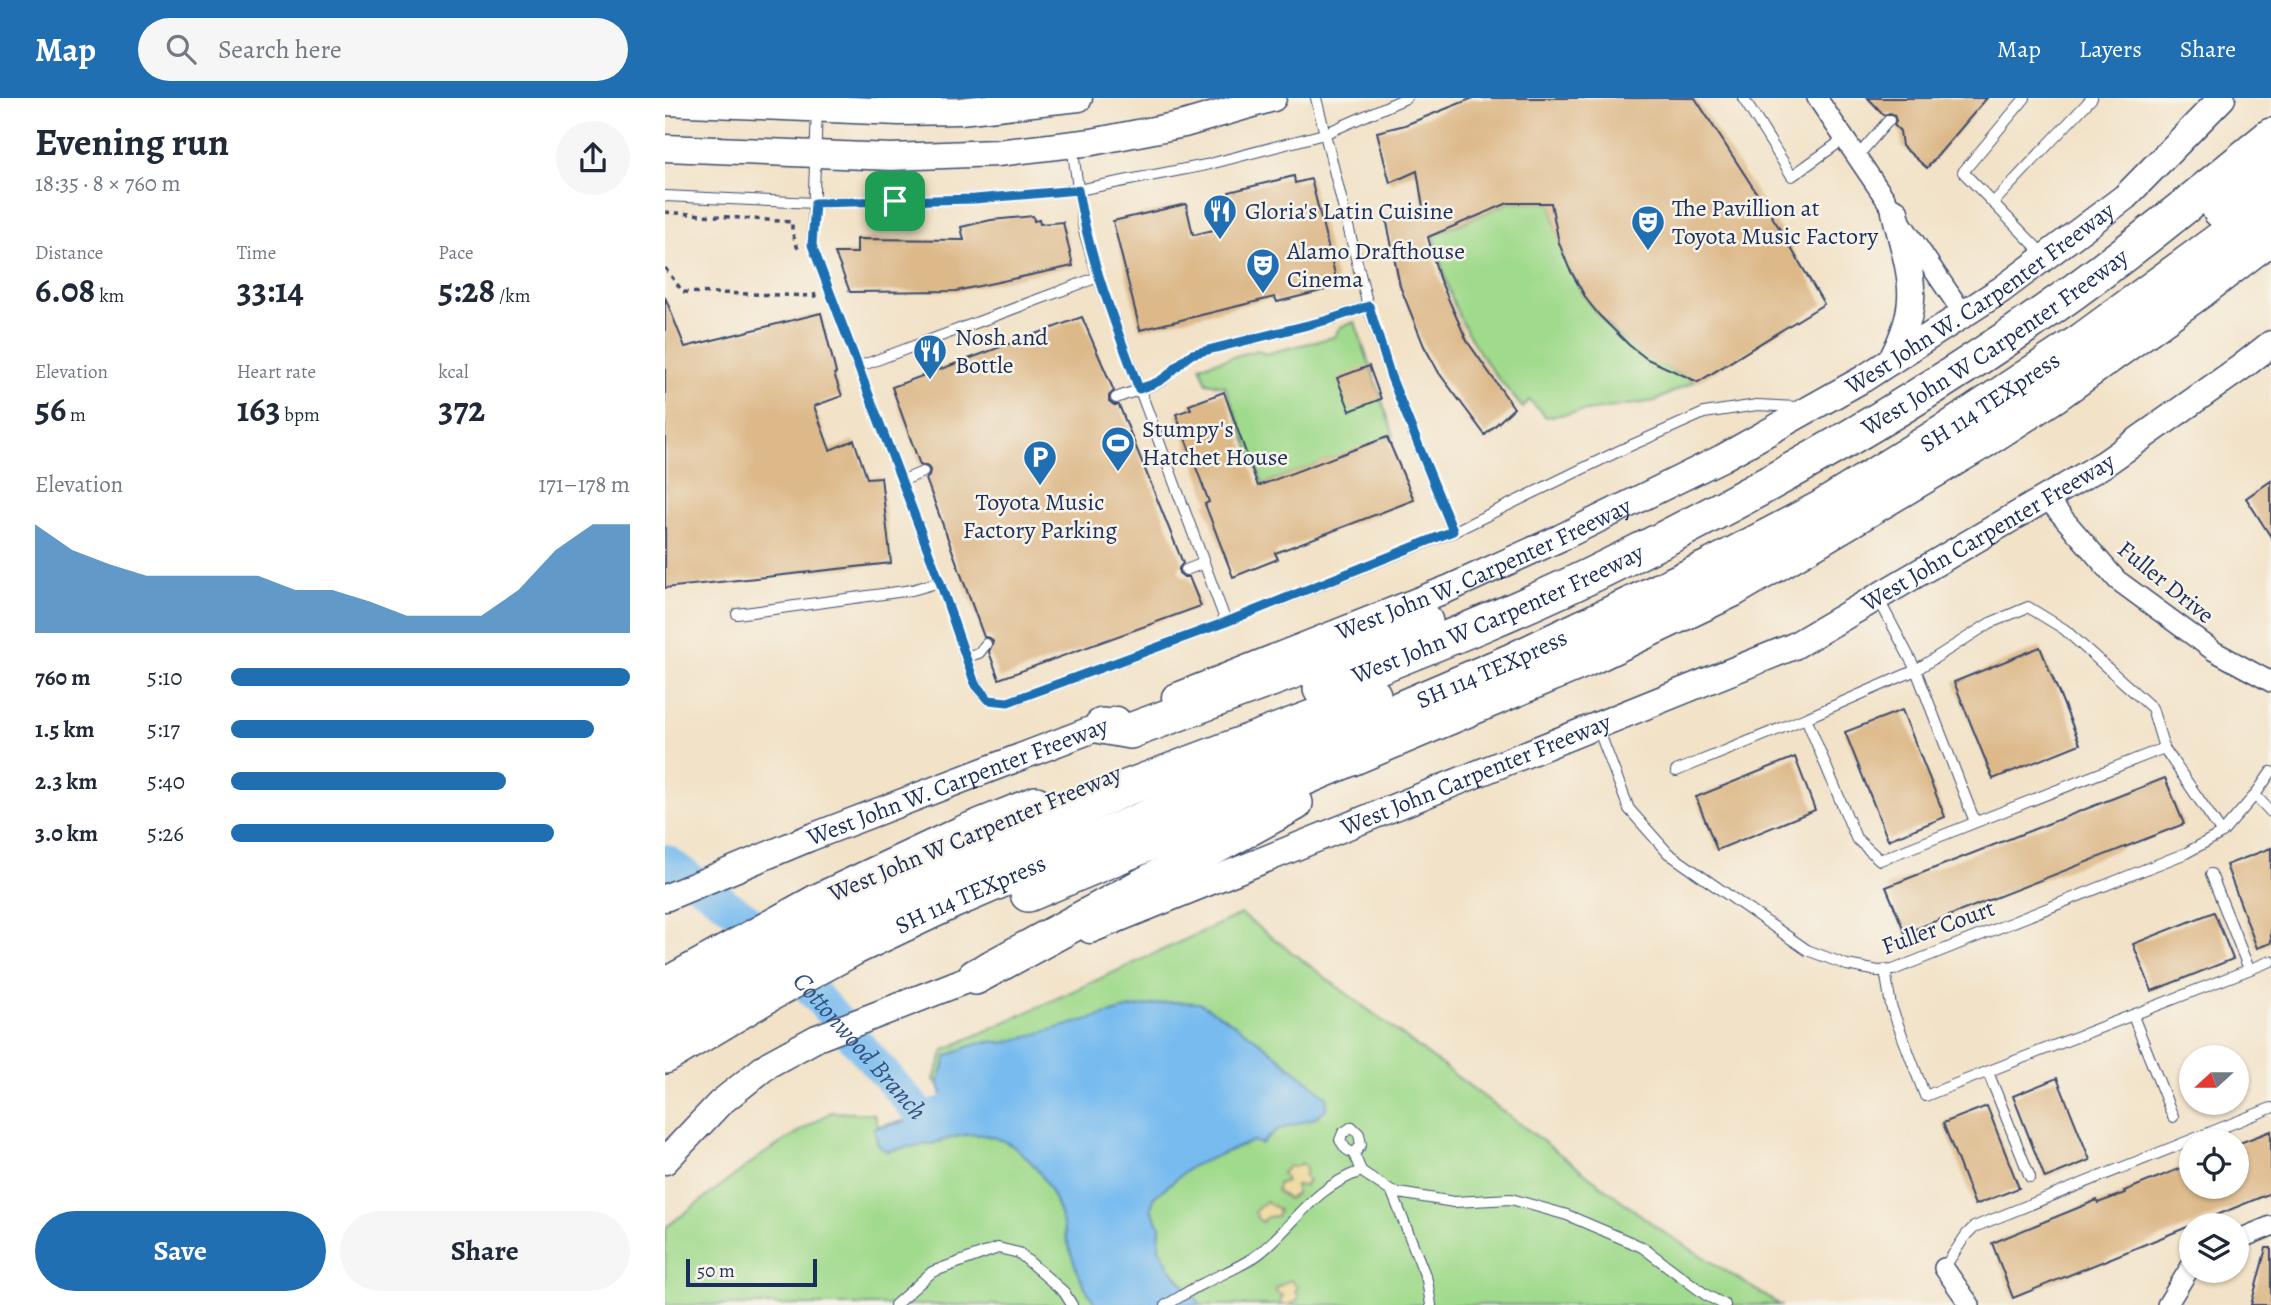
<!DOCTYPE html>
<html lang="en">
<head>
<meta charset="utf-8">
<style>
	:root { --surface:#fff; --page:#f6f6f7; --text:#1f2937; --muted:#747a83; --accent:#1f6fb2 }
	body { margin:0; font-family:Alegreya,serif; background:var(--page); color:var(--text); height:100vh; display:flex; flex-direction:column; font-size:26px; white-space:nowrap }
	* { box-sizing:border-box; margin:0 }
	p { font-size:23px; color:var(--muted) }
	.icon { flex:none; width:38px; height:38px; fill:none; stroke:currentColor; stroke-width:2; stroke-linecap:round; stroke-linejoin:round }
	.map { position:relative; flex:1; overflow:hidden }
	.sheet { display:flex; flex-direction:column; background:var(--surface); width:665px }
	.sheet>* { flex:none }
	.needle { width:46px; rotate:249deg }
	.tools { position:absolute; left:1514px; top:947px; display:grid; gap:14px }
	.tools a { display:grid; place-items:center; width:70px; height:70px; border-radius:50%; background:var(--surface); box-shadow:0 2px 5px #0004; font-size:35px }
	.scale { position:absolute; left:21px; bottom:18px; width:131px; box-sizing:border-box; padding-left:7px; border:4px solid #1b2f5e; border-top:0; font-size:19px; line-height:24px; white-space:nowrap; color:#1b2f5e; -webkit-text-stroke:5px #f7f3e8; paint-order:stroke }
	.pin { position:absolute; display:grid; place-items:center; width:60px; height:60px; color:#fff; margin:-30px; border-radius:14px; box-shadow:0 4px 10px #0006 }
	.round { display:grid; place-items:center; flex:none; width:74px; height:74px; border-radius:37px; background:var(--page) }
	.overview { display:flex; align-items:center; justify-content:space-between; height:119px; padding:0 35px }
	h1 { font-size:38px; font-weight:700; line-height:52px }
	.metrics { display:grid; grid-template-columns:repeat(3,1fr); gap:10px; height:119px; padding:7px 35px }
	.metrics div { display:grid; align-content:center }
	.metrics b { font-size:35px; font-weight:700 }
	.metrics small { font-size:19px; font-weight:400 }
	.metrics p { font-size:19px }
	.chart { height:196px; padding:14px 35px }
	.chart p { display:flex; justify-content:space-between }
	.chart svg { width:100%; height:126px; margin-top:7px; fill:var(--accent); opacity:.7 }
	.action { display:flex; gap:14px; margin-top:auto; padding:14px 35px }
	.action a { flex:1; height:80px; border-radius:42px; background:var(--accent); color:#fff; font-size:28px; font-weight:700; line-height:80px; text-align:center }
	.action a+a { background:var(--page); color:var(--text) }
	ul { padding:0 35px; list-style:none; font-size:23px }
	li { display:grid; grid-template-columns:112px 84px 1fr; align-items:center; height:52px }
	li i { height:18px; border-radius:9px; background:var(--accent) }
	header { display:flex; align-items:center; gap:42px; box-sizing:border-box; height:98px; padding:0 35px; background:var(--accent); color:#fff }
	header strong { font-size:33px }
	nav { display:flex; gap:38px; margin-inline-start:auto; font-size:24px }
	.search { width:490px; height:63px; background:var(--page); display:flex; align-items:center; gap:18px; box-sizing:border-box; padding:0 24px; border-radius:38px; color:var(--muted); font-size:26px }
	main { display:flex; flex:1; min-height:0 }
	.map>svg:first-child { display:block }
</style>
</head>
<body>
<header>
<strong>Map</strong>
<div class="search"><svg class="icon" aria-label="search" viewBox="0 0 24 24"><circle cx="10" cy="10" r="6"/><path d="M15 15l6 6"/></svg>Search here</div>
<nav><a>Map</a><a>Layers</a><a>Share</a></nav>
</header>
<main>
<section class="sheet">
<div class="overview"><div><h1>Evening run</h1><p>18:35 · 8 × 760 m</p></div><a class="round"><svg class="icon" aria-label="share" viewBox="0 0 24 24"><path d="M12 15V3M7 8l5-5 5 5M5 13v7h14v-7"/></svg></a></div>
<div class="metrics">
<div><p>Distance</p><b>6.08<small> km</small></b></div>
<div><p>Time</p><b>33:14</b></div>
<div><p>Pace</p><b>5:28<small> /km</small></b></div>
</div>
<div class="metrics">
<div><p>Elevation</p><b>56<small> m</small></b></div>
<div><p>Heart rate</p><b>163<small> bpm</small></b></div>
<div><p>kcal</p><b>372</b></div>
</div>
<div class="chart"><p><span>Elevation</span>171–178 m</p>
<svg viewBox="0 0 160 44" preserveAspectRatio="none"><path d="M0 44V6L10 15L20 20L30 24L40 24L50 24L60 24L70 29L80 29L90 33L100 38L110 38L120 38L130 29L140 15L150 6L160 6V44z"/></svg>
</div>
<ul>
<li><b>760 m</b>5:10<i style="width:100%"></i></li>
<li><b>1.5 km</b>5:17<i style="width:91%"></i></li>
<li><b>2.3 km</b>5:40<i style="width:69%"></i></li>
<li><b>3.0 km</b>5:26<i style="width:81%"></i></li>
</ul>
<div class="action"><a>Save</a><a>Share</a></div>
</section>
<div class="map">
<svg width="1606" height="1207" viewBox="0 0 1606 1207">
	<rect width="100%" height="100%" fill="#f7f3e8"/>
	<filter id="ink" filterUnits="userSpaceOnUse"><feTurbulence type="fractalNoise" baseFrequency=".0143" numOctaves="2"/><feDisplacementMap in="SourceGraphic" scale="14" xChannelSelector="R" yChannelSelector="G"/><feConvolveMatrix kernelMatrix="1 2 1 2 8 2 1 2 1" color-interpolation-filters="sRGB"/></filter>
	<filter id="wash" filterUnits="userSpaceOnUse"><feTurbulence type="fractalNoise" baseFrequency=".00686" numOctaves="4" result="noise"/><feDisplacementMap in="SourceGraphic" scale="28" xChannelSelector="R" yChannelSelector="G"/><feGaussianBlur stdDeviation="1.57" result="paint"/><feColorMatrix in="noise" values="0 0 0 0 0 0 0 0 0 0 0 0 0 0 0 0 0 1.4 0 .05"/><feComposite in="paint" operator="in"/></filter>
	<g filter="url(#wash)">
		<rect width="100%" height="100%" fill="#f2e2c7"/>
		<!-- green -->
		<g fill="#a0da8c" stroke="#5e8475" stroke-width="2">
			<path d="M 843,105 L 886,105 C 901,197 945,247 1030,283 L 990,303 L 881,319 L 864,302 L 858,310 C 830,278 804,245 789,206 C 780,183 775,160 769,137 Z"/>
			<path d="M 690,224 L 729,338 L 598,386 L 560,288 L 542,285 L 535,268 L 592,252 L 600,256 L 669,239 L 675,229 Z"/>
			<path d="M 576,816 L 997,1133 L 1115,1207 L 0,1207 L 0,1130 L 97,1057 L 166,1014 L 209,1016 L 213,1028 L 265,1018 C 279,1009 282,994 269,982 L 279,952 Z"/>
		</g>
		<!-- sand -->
		<g fill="#eeda9e" stroke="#84847e" stroke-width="2">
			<path d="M 637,1065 L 641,1071 L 639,1079 L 643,1082 L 640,1088 L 631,1087 L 631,1096 L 623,1101 L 612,1093 L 613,1086 L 621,1083 L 617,1075 L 624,1068 L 630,1069 Z"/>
			<path d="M 601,1103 L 614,1112 L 612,1118 L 602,1119 L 597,1124 L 592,1120 L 590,1113 Z"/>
			<path d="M 625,1182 L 633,1189 L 630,1194 L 633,1196 L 633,1202 L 624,1207 L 617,1207 L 615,1204 L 618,1198 L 612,1195 L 611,1190 Z"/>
		</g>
		<!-- water -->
		<path fill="#78bcef" stroke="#4a76a6" stroke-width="2" d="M 507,904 L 534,905 L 562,921 L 598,946 L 662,999 L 661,1011 L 650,1020 L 612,1032 L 596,1046 L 588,1043 L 527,1068 L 489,1099 L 486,1111 L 495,1128 L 494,1150 L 505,1170 L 536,1207 L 431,1207 C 412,1180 405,1154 397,1123 C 384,1078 352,1032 301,1037 C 288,1038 276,1044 264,1046 C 250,1048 236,1050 221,1053 L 213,1047 L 209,1030 L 265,1018 C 278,1011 280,998 273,986 L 282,958 C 301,950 319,940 339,945 L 461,911 Z"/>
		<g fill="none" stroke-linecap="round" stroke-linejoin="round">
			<!-- river -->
			<path stroke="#78bcef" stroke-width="32" id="s1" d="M 0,762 L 84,822 L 259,1020 L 306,1005"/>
		</g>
		<g id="blocks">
			<!-- building -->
			<g fill="#ddb98a">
				<path d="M 808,0 L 1030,0 L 1113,128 L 1159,206 L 1033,284 L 982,261 L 964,247 L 934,217 L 922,202 L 904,170 L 894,145 L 886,105 L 843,105 L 763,139 L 774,180 L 802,243 L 849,310 L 820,337 L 774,275 L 759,248 L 735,188 L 721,120 L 759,115 L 752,73 L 725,85 L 712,34 L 740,27 Z"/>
				<path d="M 1203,0 L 1322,0 L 1262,70 L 1237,48 L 1235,33 L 1229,27 L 1231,23 L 1229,17 L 1225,15 L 1219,17 Z"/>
				<path d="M 629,78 L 630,85 L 646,81 L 672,184 L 659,187 L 660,192 L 612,204 L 610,199 L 475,232 L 448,123 L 521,106 L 528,137 L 564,128 L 558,103 L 565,101 L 564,94 Z"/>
				<path d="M 368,118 L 369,123 L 374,122 L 375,126 L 398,124 L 408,168 L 291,193 L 185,194 L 170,155 L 192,155 L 192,141 L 299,142 L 296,129 L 326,122 Z"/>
				<path d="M 0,199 L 20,249 L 156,215 L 171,275 L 169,276 L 177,298 L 149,308 L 165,352 L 189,342 L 202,380 L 216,379 L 226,465 L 0,490 Z"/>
				<path d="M 417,219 L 449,293 L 444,298 L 444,303 L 449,307 L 454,307 L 518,465 L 514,470 L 514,475 L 519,479 L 524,479 L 536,508 L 334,581 L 324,554 L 328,544 L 325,540 L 319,539 L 261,381 L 264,378 L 265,372 L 262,368 L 255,367 L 227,289 Z"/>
				<path d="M 704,268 L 716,301 L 685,313 L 672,280 Z"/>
				<path d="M 559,294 L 593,388 L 722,339 L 749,402 L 610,455 L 613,461 L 568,479 L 540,406 L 544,404 L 511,316 L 526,311 L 524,307 Z"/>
				<path d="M 1606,383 L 1606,439 L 1581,400 Z"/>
				<path d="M 1375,549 L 1415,646 L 1328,681 L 1289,584 Z"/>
				<path d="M 1237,612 L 1280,719 L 1223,742 L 1180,634 Z"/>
				<path d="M 1130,659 L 1150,712 L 1052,752 L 1031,699 Z"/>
				<path d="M 1500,680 L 1519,726 L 1240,835 L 1221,789 Z"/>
				<path d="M 1606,750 L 1606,845 L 1592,850 L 1561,767 Z"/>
				<path d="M 1549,814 L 1568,861 L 1487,893 L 1468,846 Z"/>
				<path d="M 1392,980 L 1425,1062 L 1380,1080 L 1348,998 Z"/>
				<path d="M 1322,1008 L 1354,1090 L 1310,1107 L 1278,1025 Z"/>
				<path d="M 1606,1033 L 1606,1095 L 1348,1200 L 1327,1145 L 1432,1102 L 1433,1105 L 1460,1095 L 1459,1093 L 1526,1066 L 1526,1088 L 1572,1088 L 1572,1046 Z"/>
				<path d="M 1601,1150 L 1606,1150 L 1606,1207 L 1586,1207 Z"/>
			</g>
		</g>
	</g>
	<g filter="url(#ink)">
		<use href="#blocks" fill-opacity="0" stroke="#3b4a6e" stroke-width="2"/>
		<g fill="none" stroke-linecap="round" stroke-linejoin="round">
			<!-- service casing -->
			<g stroke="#3b4a6e" stroke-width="12">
				<g id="service">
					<path d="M 651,0 L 703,208 L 726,279 L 788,434"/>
					<path d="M 1078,0 L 1127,78 L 1179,41"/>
					<path d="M 1360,0 L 1298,74 L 1380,158"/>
					<path d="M 152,11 L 147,147 L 275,484 L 310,586 L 324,602 L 343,604 L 561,524 L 788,434 L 958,351 L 1039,315 L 1092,307 L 1133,309"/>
					<path d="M 407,47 L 419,133 L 433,179 L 561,524"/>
					<path d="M 1191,60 L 1224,22"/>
					<path d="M 0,98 L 150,105 L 310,101 L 413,92 L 541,67 L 659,36 L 741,0"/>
					<path d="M 1328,105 L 1427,0"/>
					<path d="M 193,269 L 433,179"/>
					<path d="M 451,300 C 466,294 483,290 496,283 C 508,275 514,263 527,256 L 663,222 L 703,208"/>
					<path d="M 236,383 L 258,374"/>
					<path d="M 521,472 L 539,465"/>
					<path d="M 72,516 L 247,492 L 275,484"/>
					<path d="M 300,559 L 314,555 L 321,546"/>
					<path d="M 1141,620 L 1191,740 L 1215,762 L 1499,650"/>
					<path d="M 932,628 L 964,711 L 1003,755 L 1142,852 L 1182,867 L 1213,873 L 1228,872 L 1521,755 L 1557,735 L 1590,697 L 1606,674"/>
					<path d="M 1011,673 L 1141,620 L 1251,572 L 1213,500"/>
					<path d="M 1590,697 L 1606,714"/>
					<path d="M 1310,724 L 1251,572 L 1325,525 L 1363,509 L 1399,531 L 1487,610 L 1499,650 L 1557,735"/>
					<path d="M 1546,776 L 1584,871"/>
					<path d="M 1220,872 L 1226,908 L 1260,998 L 1606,863"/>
					<path d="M 1468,918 L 1508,1019"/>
					<path d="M 1323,974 L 1365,1079"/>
					<path d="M 689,1056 L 696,1047 L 694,1036 L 687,1029 L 678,1035 L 675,1042 L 681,1051 L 689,1056 L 696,1073"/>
					<path d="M 727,1094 L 789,1104 L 846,1101 L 902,1117 L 977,1149 L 1041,1197 L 1060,1207"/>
					<path d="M 1279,1170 L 1301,1137 L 1309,1129 L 1606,1010"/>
					<path d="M 230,1207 L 267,1174 L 333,1150 L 354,1155 L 399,1194 L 407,1207"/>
					<path d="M 501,1207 C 514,1200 526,1191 539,1185 C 558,1175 579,1168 596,1154 C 633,1123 647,1091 696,1073 L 727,1094 L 762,1182 L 766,1207"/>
				</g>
			</g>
			<!-- minor casing -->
			<g stroke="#3b4a6e" stroke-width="22">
				<g id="minor">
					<path d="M 1152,0 L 1299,217"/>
					<path d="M 1382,401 L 1452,482 L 1549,553 L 1606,584"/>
					<path d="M 1572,1142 L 1606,1128"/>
					<path d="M 1279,1170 L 1305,1207"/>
					<path d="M 1502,1207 L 1526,1168"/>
				</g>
			</g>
			<!-- secondary casing -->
			<g stroke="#3b4a6e" stroke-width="29">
				<g id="secondary">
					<path d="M 0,4 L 234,14 L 295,13 L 414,0"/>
					<path d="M 0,50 L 226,59 L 332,55 L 427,44 L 519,26 L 608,0"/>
					<path d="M 1226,263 C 1259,202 1245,177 1230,114"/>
					<path id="s2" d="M 510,599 L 785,490 L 895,440 L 1057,360 L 1198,281 L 1336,192 L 1460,99 L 1557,0"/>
					<path id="s3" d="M 0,800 L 144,740 L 452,622"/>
					<path id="s4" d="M 425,832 L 1129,548 L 1439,366 L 1578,268 L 1606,246"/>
					<path d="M 0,1063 L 55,1005 L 104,966 L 152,940 L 327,872"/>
				</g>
			</g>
			<!-- motorway casing -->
			<g stroke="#3b4a6e" stroke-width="38">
				<g id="motorway">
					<path d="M 1555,112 L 1606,69"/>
					<path id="s5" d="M 656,591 C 754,552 853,514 947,467 C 1097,393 1246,309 1383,212 C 1460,158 1533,98 1606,38"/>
					<path d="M 437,628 L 465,633 L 760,524"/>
					<path d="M 363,796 L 919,562 L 1068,491 L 1316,344 L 1389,297 L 1536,192 L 1606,138"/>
					<path d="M 310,879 L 630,705"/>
					<path d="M 0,888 L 154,803 L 299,735 L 371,706"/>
					<path d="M 0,920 L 88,868 L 171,824 L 273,775 L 461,690 L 708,597"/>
					<path id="s6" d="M 0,958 L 109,893 L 190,849 L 285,804 L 847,563 L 1047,468 L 1157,410 L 1283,332 L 1418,242 L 1563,136 L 1606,101"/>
				</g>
			</g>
			<!-- path -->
			<g stroke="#3b4a6e" stroke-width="3.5" stroke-dasharray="5 5" stroke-linecap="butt">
				<path d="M 0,114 L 127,124 L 127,134 L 133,151"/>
				<path d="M 0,170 L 18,194 L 150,198 L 149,194"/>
			</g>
			<!-- service -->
			<use href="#service" stroke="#fff" stroke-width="10"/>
			<!-- minor -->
			<use href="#minor" stroke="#fff" stroke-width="19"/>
			<!-- secondary -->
			<use href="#secondary" stroke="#fff" stroke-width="26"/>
			<!-- motorway -->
			<use href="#motorway" stroke="#fff" stroke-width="35"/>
		</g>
	</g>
	<g fill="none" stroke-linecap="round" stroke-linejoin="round" filter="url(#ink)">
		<!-- route casing -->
		<g stroke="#fff" stroke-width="14">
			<path id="route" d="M 413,92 C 424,161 450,225 474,291 C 481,288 490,286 496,282 C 508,275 514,264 527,256 L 663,222 L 704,208 L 726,279 L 788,433 L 561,524 L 343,604 L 324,602 L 310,586 L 275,484 L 147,147 L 150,105 L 310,101 Z"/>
		</g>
		<!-- route -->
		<use href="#route" stroke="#1f6fb2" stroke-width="9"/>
	</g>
	<!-- icons -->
	<defs>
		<g id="restaurant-pin" transform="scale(1.75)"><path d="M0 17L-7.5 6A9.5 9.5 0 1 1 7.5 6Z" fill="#1f6fb2" stroke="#f7f3e8"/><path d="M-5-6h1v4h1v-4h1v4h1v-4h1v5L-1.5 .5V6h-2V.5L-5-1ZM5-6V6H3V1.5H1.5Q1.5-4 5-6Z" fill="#fff"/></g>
		<g id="theatre-pin" transform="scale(1.75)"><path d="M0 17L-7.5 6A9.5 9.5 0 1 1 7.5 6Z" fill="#1f6fb2" stroke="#f7f3e8"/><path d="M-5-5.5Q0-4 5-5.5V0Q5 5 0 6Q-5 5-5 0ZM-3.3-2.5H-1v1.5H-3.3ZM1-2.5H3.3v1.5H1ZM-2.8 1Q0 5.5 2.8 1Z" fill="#fff"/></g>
		<g id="stadium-pin" transform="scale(1.75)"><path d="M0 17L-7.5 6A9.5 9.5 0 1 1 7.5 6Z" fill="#1f6fb2" stroke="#f7f3e8"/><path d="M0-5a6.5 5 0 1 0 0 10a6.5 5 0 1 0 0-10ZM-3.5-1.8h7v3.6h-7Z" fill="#fff"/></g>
		<g id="parking-pin" transform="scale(1.75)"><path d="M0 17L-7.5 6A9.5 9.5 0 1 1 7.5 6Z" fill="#1f6fb2" stroke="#f7f3e8"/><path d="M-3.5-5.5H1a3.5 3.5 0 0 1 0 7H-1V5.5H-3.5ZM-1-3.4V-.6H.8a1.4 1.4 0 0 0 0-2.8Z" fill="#fff"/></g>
	</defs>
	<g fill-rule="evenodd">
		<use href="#restaurant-pin" x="555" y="113"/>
		<use href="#theatre-pin" x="983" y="124"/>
		<use href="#theatre-pin" x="598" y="167"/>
		<use href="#restaurant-pin" x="265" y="253"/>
		<use href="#stadium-pin" x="453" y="345"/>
		<use href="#parking-pin" x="375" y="359"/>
	</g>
	<g text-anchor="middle" stroke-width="5" stroke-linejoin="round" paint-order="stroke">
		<!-- poi labels -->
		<g font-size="24" fill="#1b2f5e" stroke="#f7f3e8" text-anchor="start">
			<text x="1007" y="118">The Pavillion at<tspan x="1007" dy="28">Toyota Music Factory</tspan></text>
			<text x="580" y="121">Gloria's Latin Cuisine</text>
			<text x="622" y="161">Alamo Drafthouse<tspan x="622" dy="28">Cinema</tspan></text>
			<text x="290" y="247">Nosh and<tspan x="290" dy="28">Bottle</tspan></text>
			<text x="477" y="339">Stumpy's<tspan x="477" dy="28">Hatchet House</tspan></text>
			<text x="375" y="412" text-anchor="middle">Toyota Music<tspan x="375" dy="28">Factory Parking</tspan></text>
		</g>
		<!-- street labels -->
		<g font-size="24" fill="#1b2f5e" stroke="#f7f3e8">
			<text dy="8" stroke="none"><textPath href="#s2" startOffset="901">West John W. Carpenter Freeway</textPath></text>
			<text dy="8" stroke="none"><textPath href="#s5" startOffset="760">West John W Carpenter Freeway</textPath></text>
			<text dy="8" stroke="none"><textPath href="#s6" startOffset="1480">SH 114 TEXpress</textPath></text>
			<text dy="8" stroke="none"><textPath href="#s4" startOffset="984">West John Carpenter Freeway</textPath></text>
			<text dy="8" stroke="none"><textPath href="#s2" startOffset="334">West John W. Carpenter Freeway</textPath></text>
			<text transform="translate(1501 484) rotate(39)" y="8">Fuller Drive</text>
			<text dy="8" stroke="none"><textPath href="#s5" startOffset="192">West John W Carpenter Freeway</textPath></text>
			<text dy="8" stroke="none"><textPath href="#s6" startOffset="914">SH 114 TEXpress</textPath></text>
			<text dy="8" stroke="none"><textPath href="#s4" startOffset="416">West John Carpenter Freeway</textPath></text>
			<text dy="8" stroke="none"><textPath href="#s3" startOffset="315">West John W. Carpenter Freeway</textPath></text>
			<text transform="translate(310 735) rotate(-23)" y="8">West John W Carpenter Freeway</text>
			<text dy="8" stroke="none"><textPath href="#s6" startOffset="346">SH 114 TEXpress</textPath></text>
			<text transform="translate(1273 829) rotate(-20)" y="8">Fuller Court</text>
		</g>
		<!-- water labels -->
		<g font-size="26" font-style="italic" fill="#325282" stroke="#f7f3e8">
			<text dy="9" stroke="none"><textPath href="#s1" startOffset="271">Cottonwood Branch</textPath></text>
		</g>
	</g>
</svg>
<div class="tools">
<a><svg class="needle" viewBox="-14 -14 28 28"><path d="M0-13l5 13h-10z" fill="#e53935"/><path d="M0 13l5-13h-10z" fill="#747a83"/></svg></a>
<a><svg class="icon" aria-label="locate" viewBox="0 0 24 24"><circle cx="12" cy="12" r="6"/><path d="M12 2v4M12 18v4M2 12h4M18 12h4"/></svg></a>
<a><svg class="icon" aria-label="layers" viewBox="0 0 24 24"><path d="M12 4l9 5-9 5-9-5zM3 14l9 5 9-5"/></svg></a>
</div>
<div class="scale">50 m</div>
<div class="pin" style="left:230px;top:103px;background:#1e9e55"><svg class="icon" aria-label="arrive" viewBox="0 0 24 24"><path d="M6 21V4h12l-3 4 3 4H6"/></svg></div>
</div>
</main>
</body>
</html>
